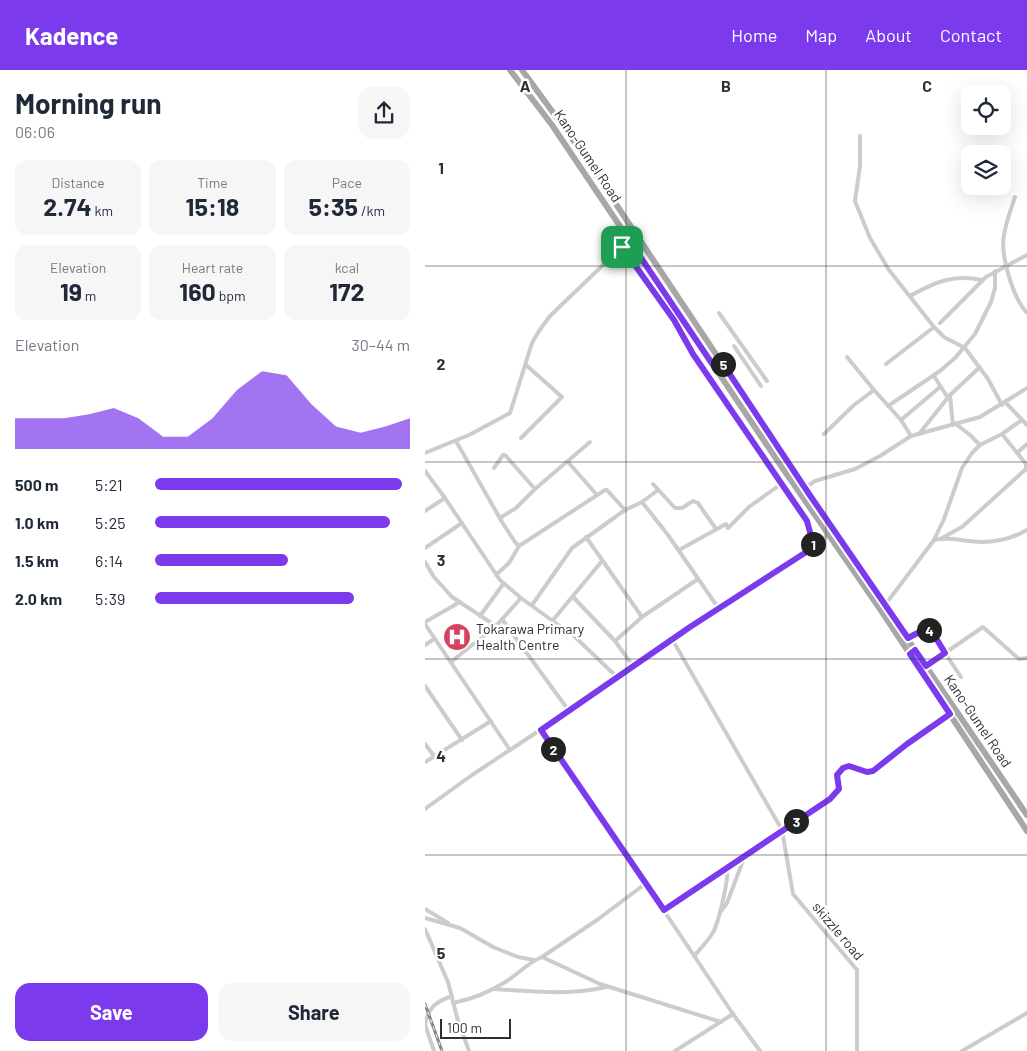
<!DOCTYPE html>
<html lang="en">
<head>
<meta charset="utf-8">
<style>
	:root { --surface:#fff; --page:#f6f6f7; --text:#1f2937; --muted:#747a83; --accent:#7c3aed }
	body { margin:0; font-family:Barlow,sans-serif; background:var(--page); color:var(--text); height:100vh; display:flex; flex-direction:column; font-size:19px; white-space:nowrap }
	* { box-sizing:border-box; margin:0 }
	p { font-size:16px; color:var(--muted) }
	.icon { flex:none; width:28px; height:28px; fill:none; stroke:currentColor; stroke-width:2; stroke-linecap:round; stroke-linejoin:round }
	.map { position:relative; flex:1; overflow:hidden }
	.drawer { display:flex; flex-direction:column; background:var(--surface); width:425px }
	.drawer>* { flex:none }
	.buttons { position:absolute; left:536px; top:15px; display:grid; gap:10px }
	.buttons a { display:grid; place-items:center; width:50px; height:50px; border-radius:10px; background:var(--surface); box-shadow:0 5px 20px #0002; font-size:25px }
	.scale { position:absolute; left:15px; bottom:12px; width:71px; box-sizing:border-box; padding-left:5px; border:2px solid #2f2f2f; border-top:0; font-size:14px; line-height:18px; white-space:nowrap; color:#2f2f2f; -webkit-text-stroke:4px #fff; paint-order:stroke }
	.pin { position:absolute; display:grid; place-items:center; width:42px; height:42px; color:#fff; margin:-21px; border-radius:10px; box-shadow:0 2px 8px #0006 }
	.km { position:absolute; width:25px; height:25px; margin:-12px; border-radius:50%; background:#222; color:#fff; font-size:14px; line-height:25px; text-align:center }
	.round { display:grid; place-items:center; flex:none; width:52px; height:52px; border-radius:15px; background:var(--page) }
	.overview { display:flex; align-items:center; justify-content:space-between; height:85px; padding:0 15px }
	h1 { font-size:28px; font-weight:700; line-height:38px }
	.stats { display:grid; grid-template-columns:repeat(3,1fr); gap:8px; height:85px; padding:5px 15px }
	.stats div { display:grid; align-content:center; border-radius:12px; background:var(--page); text-align:center }
	.stats b { font-size:25px; font-weight:700 }
	.stats small { font-size:14px; font-weight:400 }
	.stats p { font-size:14px }
	.chart { height:140px; padding:10px 15px }
	.chart p { display:flex; justify-content:space-between }
	.chart svg { width:100%; height:90px; margin-top:5px; fill:var(--accent); opacity:.7 }
	.button { display:flex; gap:10px; margin-top:auto; padding:10px 15px }
	.button a { flex:1; height:58px; border-radius:15px; background:var(--accent); color:#fff; font-size:20px; font-weight:700; line-height:58px; text-align:center }
	.button a+a { background:var(--page); color:var(--text) }
	ul { padding:0 15px; list-style:none; font-size:16px }
	li { display:grid; grid-template-columns:80px 60px 1fr; align-items:center; height:38px }
	li i { height:12px; border-radius:6px; background:var(--accent) }
	header { display:flex; align-items:center; gap:30px; box-sizing:border-box; height:70px; padding:0 25px; background:var(--accent); color:#fff }
	header strong { font-size:24px }
	nav { display:flex; gap:28px; margin-inline-start:auto; font-size:18px }
	main { display:flex; flex:1; min-height:0 }
	.map>svg:first-child { display:block }
</style>
</head>
<body>
<header>
<strong>Kadence</strong>
<nav><a>Home</a><a>Map</a><a>About</a><a>Contact</a></nav>
</header>
<main>
<section class="drawer">
<div class="overview"><div><h1>Morning run</h1><p>06:06</p></div><a class="round"><svg class="icon" aria-label="share" viewBox="0 0 24 24"><path d="M12 15V3M7 8l5-5 5 5M5 13v7h14v-7"/></svg></a></div>
<div class="stats">
<div><p>Distance</p><b>2.74<small> km</small></b></div>
<div><p>Time</p><b>15:18</b></div>
<div><p>Pace</p><b>5:35<small> /km</small></b></div>
</div>
<div class="stats">
<div><p>Elevation</p><b>19<small> m</small></b></div>
<div><p>Heart rate</p><b>160<small> bpm</small></b></div>
<div><p>kcal</p><b>172</b></div>
</div>
<div class="chart"><p><span>Elevation</span>30–44 m</p>
<svg viewBox="0 0 160 44" preserveAspectRatio="none"><path d="M0 44V29L10 29L20 29L30 27L40 24L50 29L60 38L70 38L80 29L90 15L100 6L110 8L120 22L130 33L140 36L150 33L160 29V44z"/></svg>
</div>
<ul>
<li><b>500 m</b>5:21<i style="width:97%"></i></li>
<li><b>1.0 km</b>5:25<i style="width:92%"></i></li>
<li><b>1.5 km</b>6:14<i style="width:52%"></i></li>
<li><b>2.0 km</b>5:39<i style="width:78%"></i></li>
</ul>
<div class="button"><a>Save</a><a>Share</a></div>
</section>
<div class="map">
<svg width="602" height="981" viewBox="0 0 602 981">
	<rect width="100%" height="100%" fill="#fff"/>
	<g fill="none" stroke-linecap="round" stroke-linejoin="round">
		<!-- minor -->
		<g stroke="#ccc" stroke-width="4">
			<path d="M 435,66 L 435,96 L 430,131 L 445,168 L 464,200 L 509,257 L 519,267 L 540,278 L 563,309 L 577,335"/>
			<path d="M 590,127 C 586,139 581,152 579,165 C 575,185 588,228 602,243"/>
			<path d="M 197,177 L 249,251 L 268,284 L 382,451 L 389,477"/>
			<path d="M 485,226 C 510,212 528,204 557,210"/>
			<path d="M 294,243 L 342,311"/>
			<path d="M 515,253 L 561,207 L 602,185"/>
			<path d="M 309,276 L 336,316"/>
			<path d="M 422,287 L 449,320 L 476,350 L 486,366"/>
			<path d="M 461,294 L 509,257"/>
			<path d="M 509,306 L 523,328"/>
			<path d="M 525,325 L 528,355"/>
			<path d="M 581,333 L 602,355"/>
			<path d="M 463,336 L 515,301 L 530,288 L 550,264 L 566,232 L 570,218 L 570,201"/>
			<path d="M 476,350 L 515,317"/>
			<path d="M 531,354 L 545,365 L 555,375"/>
			<path d="M 399,364 L 429,335 L 449,320"/>
			<path d="M 494,364 L 525,325 L 555,297"/>
			<path d="M 96,368 L 137,327 L 101,295"/>
			<path d="M 31,371 L 77,452 L 90,472 L 94,476"/>
			<path d="M 0,383 L 44,365 L 85,343 L 107,273 L 114,261 L 125,246 L 204,170"/>
			<path d="M 592,383 L 602,374"/>
			<path d="M 143,392 L 172,425"/>
			<path d="M 69,398 L 78,385 L 81,386 L 110,419"/>
			<path d="M 0,401 L 20,428 L 75,510 L 96,528 L 150,567 L 192,607"/>
			<path d="M 228,414 L 250,438 L 257,438 L 268,431 L 273,433 L 291,459"/>
			<path d="M 381,417 L 390,411 L 430,399 L 455,386 L 486,366 L 555,347 L 602,318"/>
			<path d="M 217,432 L 243,465 L 294,539"/>
			<path d="M 0,441 L 20,428"/>
			<path d="M 75,448 L 91,438 L 110,419 L 165,372"/>
			<path d="M 161,467 L 217,547"/>
			<path d="M 517,468 L 537,457 L 601,399 L 601,394 L 577,364"/>
			<path d="M 509,470 C 525,466 540,472 556,472 C 573,472 588,468 602,460"/>
			<path d="M 0,478 L 37,453"/>
			<path d="M 254,480 L 301,454 L 303,458 L 324,437 L 356,414"/>
			<path d="M 0,492 L 9,507 L 27,527 L 71,556"/>
			<path d="M 71,505 L 84,493 L 94,476 L 180,420 L 182,420 L 200,440"/>
			<path d="M 148,527 L 190,571 L 208,596"/>
			<path d="M 107,535 L 147,478 L 200,440 L 217,432 L 233,420"/>
			<path d="M 460,535 L 509,470 L 519,449 L 537,398 L 547,383 L 555,375 L 577,364 L 597,350"/>
			<path d="M 55,546 L 79,513"/>
			<path d="M 77,549 L 144,641"/>
			<path d="M 128,550 L 177,491"/>
			<path d="M 0,552 L 35,532"/>
			<path d="M 0,554 L 85,680"/>
			<path d="M 483,568 L 502,558 L 508,563 L 520,583 L 501,596"/>
			<path d="M 247,569 L 357,760 L 368,824 L 432,900 L 432,981"/>
			<path d="M 190,571 L 217,547 L 273,509"/>
			<path d="M 0,575 L 9,569"/>
			<path d="M 26,592 L 71,556 L 96,528"/>
			<path d="M 536,607 L 520,583 L 558,557 L 594,589 L 602,588"/>
			<path d="M 0,616 L 37,670"/>
			<path d="M 115,660 L 187,763 L 308,944 L 335,981"/>
			<path d="M 0,674 L 9,686"/>
			<path d="M 0,692 L 66,651"/>
			<path d="M 0,739 L 47,705 L 144,641 L 265,557 L 398,471 L 402,463"/>
			<path d="M 0,839 L 23,853"/>
			<path d="M 239,840 L 405,729 L 414,719 L 412,705 L 418,699 L 425,696 L 442,702 L 447,701 L 482,674 L 525,644"/>
			<path d="M 296,841 L 302,833 L 319,788"/>
			<path d="M 0,848 L 35,858 L 68,877 L 93,887 L 109,890"/>
			<path d="M 0,859 L 23,912 L 33,951 L 44,981"/>
			<path d="M 269,886 C 275,879 282,872 287,864 C 293,856 304,809 302,799"/>
			<path d="M 117,887 L 175,914 L 296,952"/>
			<path d="M 69,919 C 106,921 144,926 181,917"/>
			<path d="M 28,933 C 48,929 65,922 82,911 C 94,903 104,892 117,887 L 172,850 L 220,814"/>
			<path d="M 0,955 C 3,938 10,932 27,926"/>
			<path d="M 0,955 L 9,981"/>
			<path d="M 250,981 L 308,944"/>
			<path d="M 537,981 L 602,943"/>
		</g>
		<!-- primary -->
		<g stroke="#a7a7a7" stroke-width="6">
			<path d="M 85,0 L 127,55 L 352,390 L 455,539 L 602,761"/>
			<path d="M 97,0 L 151,74 L 384,424 L 602,745"/>
		</g>
		<!-- rail casing -->
		<g stroke="#848484" stroke-width="3">
			<path id="rail" d="M 0,934 L 17,981"/>
		</g>
		<!-- rail -->
		<use href="#rail" stroke="#fff" stroke-width="1" stroke-dasharray="4" stroke-linecap="butt"/>
	</g>
	<g fill="none" stroke-linecap="round" stroke-linejoin="round">
		<!-- route casing -->
		<g stroke="#fff" stroke-width="10">
			<path id="route" d="M 204,170 L 290,298 L 298,294 L 384,424 L 483,568 L 502,558 L 508,563 L 520,583 L 501,596 L 490,580 L 485,584 L 525,644 L 482,674 L 448,701 L 442,702 L 424,696 L 418,698 L 412,705 L 414,719 L 405,729 L 239,840 L 116,660 L 265,557 L 389,477 L 382,451 L 268,284 L 249,250 L 197,177 Z"/>
		</g>
		<!-- route -->
		<use href="#route" stroke="#7c3aed" stroke-width="6"/>
	</g>
	<!-- grid -->
	<path fill="none" stroke="#2f2f2f" stroke-width="1" stroke-opacity="0.55" d="M 201,0 L 201,981M 401,0 L 401,981M 0,196 L 602,196M 0,392 L 602,392M 0,589 L 602,589M 0,785 L 602,785"/>
	<!-- icons -->
	<defs>
		<g id="hospital-disc" transform="scale(1.4375)"><circle r="9.5" fill="#d4435e" stroke="#fff"/><path d="M-5-5h3v3.5h4V-5h3V5h-3V1.5h-4V5h-3Z" fill="#fff"/></g>
	</defs>
	<g fill-rule="evenodd">
		<use href="#hospital-disc" x="32" y="567"/>
	</g>
	<g text-anchor="middle" stroke-width="5" stroke-linejoin="round" paint-order="stroke">
		<!-- street labels -->
		<g font-size="14" fill="#2f2f2f" stroke="#fff">
			<text transform="translate(163 86) rotate(56)" y="5">Kano-Gumel Road</text>
			<text transform="translate(553 651) rotate(56)" y="5">Kano-Gumel Road</text>
			<text transform="translate(413 861) rotate(50)" y="5">skizzle road</text>
		</g>
		<!-- poi labels -->
		<g font-size="14" fill="#2f2f2f" stroke="#fff" text-anchor="start">
			<text x="51" y="564">Tokarawa Primary<tspan x="51" dy="16">Health Centre</tspan></text>
		</g>
	</g>
	<g font-size="16" text-anchor="middle" font-weight="bold" fill="#2f2f2f" stroke="#fff" stroke-width="5" stroke-linejoin="round" paint-order="stroke">
		<text x="100" y="22">A</text>
		<text x="301" y="22">B</text>
		<text x="502" y="22">C</text>
		<text x="16" y="104">1</text>
		<text x="16" y="300">2</text>
		<text x="16" y="496">3</text>
		<text x="16" y="692">4</text>
		<text x="16" y="889">5</text>
	</g>
</svg>
<div class="buttons">
<a><svg class="icon" aria-label="locate" viewBox="0 0 24 24"><circle cx="12" cy="12" r="6"/><path d="M12 2v4M12 18v4M2 12h4M18 12h4"/></svg></a>
<a><svg class="icon" aria-label="layers" viewBox="0 0 24 24"><path d="M12 4l9 5-9 5-9-5zM3 14l9 5 9-5"/></svg></a>
</div>
<div class="scale">100 m</div>
<div class="pin" style="left:197px;top:177px;background:#1e9e55"><svg class="icon" aria-label="arrive" viewBox="0 0 24 24"><path d="M6 21V4h12l-3 4 3 4H6"/></svg></div>
<b class="km" style="left:388px;top:474px">1</b>
<b class="km" style="left:128px;top:679px">2</b>
<b class="km" style="left:371px;top:751px">3</b>
<b class="km" style="left:504px;top:560px">4</b>
<b class="km" style="left:298px;top:294px">5</b>
</div>
</main>
</body>
</html>
